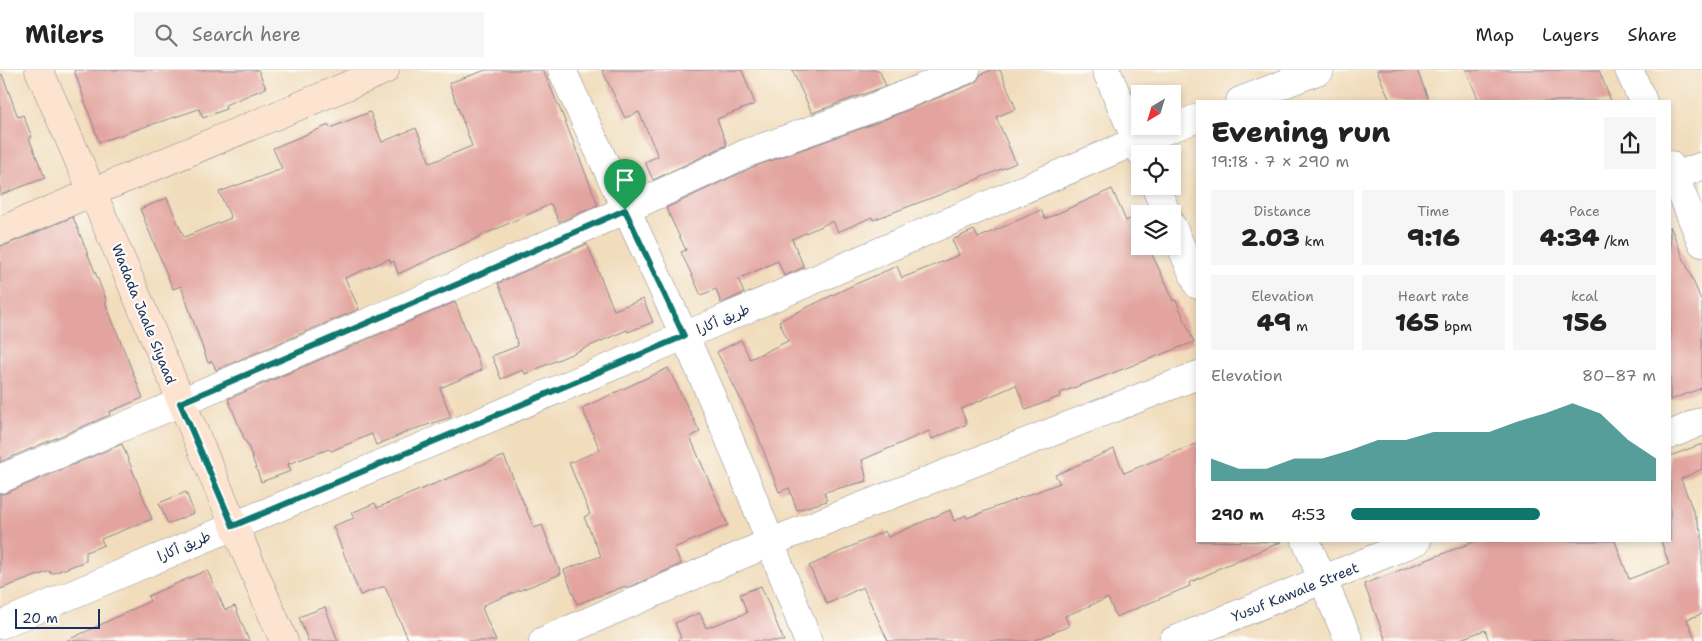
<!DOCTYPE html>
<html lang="en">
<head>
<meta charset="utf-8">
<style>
	:root { --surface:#fff; --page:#f6f6f6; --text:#222; --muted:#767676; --line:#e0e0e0; --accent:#0f766e }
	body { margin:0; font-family:"Shantell Sans","Playpen Sans Arabic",sans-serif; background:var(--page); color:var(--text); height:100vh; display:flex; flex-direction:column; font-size:19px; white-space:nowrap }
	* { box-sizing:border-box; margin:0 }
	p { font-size:16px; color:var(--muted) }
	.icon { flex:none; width:28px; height:28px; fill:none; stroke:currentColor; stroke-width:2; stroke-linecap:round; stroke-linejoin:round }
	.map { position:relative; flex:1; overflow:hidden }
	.drawer { position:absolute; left:1196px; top:30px; width:475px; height:442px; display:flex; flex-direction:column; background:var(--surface); border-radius:0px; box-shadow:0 2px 8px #0003 }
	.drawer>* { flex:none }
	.needle { width:32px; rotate:218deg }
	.fabs { position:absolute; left:1131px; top:15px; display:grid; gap:10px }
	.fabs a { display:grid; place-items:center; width:50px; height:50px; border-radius:0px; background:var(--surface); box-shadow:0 2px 8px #0003; font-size:25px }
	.scale { position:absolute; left:15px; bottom:12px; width:85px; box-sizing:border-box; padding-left:5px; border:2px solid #1b2f5e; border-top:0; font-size:14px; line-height:18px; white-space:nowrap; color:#1b2f5e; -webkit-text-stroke:4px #fdfcf7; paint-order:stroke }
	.pin { position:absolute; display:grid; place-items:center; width:42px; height:42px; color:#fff; margin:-51px -21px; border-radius:50% 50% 50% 0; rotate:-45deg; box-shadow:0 0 5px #0007 }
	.pin .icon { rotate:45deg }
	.round { display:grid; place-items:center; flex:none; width:52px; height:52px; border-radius:0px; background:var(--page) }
	.head { display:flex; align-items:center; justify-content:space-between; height:85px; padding:0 15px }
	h1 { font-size:28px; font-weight:800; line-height:38px }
	.metrics { display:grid; grid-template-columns:repeat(3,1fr); gap:8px; height:85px; padding:5px 15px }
	.metrics div { display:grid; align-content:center; border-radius:0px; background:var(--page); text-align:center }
	.metrics b { font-size:25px; font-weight:800 }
	.metrics small { font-size:14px; font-weight:400 }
	.metrics p { font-size:14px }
	.chart { height:140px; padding:10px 15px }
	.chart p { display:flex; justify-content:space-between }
	.chart svg { width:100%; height:90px; margin-top:5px; fill:var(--accent); opacity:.7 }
	ul { padding:0 15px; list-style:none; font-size:16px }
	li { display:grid; grid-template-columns:80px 60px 1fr; align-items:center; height:38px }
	li i { height:12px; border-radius:6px; background:var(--accent) }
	header { display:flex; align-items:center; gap:30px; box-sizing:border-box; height:70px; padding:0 25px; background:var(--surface); border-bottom:1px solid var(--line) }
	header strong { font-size:24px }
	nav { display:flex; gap:28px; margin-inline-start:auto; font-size:18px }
	.search { width:350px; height:45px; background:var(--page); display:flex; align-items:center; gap:12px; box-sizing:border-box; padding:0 18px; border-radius:0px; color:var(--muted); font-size:19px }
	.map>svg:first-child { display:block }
</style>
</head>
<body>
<header>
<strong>Milers</strong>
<div class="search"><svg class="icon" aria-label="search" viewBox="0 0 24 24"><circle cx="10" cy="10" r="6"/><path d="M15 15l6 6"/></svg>Search here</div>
<nav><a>Map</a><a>Layers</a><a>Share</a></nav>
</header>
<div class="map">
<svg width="1702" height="571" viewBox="0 0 1702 571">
	<rect width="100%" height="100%" fill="#fdfcf7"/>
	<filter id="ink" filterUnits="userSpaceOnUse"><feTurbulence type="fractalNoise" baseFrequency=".02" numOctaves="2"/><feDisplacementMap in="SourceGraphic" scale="10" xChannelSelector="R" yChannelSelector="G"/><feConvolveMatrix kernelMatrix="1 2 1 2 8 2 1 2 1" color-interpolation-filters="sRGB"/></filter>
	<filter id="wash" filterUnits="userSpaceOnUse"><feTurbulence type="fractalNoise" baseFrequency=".0096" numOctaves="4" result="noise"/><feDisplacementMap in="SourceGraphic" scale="20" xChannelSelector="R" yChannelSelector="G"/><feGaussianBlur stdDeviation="1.12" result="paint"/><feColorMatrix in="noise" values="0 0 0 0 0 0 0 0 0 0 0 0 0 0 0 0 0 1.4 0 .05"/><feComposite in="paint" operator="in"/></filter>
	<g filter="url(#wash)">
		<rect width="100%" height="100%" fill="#f1ddbc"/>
		<g id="blocks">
			<!-- building -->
			<g fill="#e3a49f">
				<path d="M 74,0 L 258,0 L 266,18 L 225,35 L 226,39 L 203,48 L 199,39 L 99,72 Z"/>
				<path d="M 486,0 L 543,0 L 563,46 L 598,135 L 559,152 L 551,134 L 398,204 L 394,191 L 391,193 L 389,189 L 345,208 L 359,239 L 216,300 L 212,291 L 208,293 L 181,216 L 173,219 L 140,139 L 167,128 L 184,167 L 231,148 L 219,122 L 282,99 L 273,78 L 329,55 L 330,58 L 370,42 L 382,72 L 416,58 L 430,93 L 472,76 L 449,13 Z"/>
				<path d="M 602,0 L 742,0 L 755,34 L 717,49 L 727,75 L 653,110 L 645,92 L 658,86 L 639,42 L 625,48 Z"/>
				<path d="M 792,0 L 879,0 L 886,16 L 812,43 Z"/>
				<path d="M 991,0 L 1000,0 L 1016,39 L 996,47 L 1016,93 L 939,125 L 873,150 L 872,147 L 838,162 L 833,151 L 792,169 L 804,197 L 784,206 L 778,191 L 738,209 L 744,223 L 721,233 L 716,219 L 701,225 L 681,182 L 686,180 L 666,138 L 753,97 L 868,56 L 972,14 L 978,10 L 981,4 Z"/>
				<path d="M 1377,0 L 1417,0 L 1429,31 L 1390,31 Z"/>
				<path d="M 1466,0 L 1599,0 L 1611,31 L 1479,31 Z"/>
				<path d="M 2,4 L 18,47 L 23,45 L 32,67 L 29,68 L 45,108 L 0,125 L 0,5 Z"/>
				<path d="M 1112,119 L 1126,151 L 1132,148 L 1140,166 L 1140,176 L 1148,176 L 1165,212 L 1166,212 L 1173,231 L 1176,230 L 1194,272 L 1060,323 L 1061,326 L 1026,340 L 1016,315 L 961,339 L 967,354 L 932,369 L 929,361 L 862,390 L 867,411 L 824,422 L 827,431 L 797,440 L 789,418 L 779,422 L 755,358 L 717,282 L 741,270 L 750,289 L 788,271 L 779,251 L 849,217 L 897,196 L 902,208 L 959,185 L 952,170 L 974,160 L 978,168 L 1041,140 L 1045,149 Z"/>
				<path d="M 73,147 L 107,232 L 105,232 L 143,328 L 109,342 L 110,345 L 0,392 L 0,176 L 6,175 Z"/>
				<path d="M 1670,156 L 1702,232 L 1702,318 L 1670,330 Z"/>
				<path d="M 587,174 L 614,240 L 643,229 L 653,252 L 628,262 L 627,260 L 525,304 L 523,300 L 501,309 L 492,286 L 518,276 L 507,235 L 498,213 Z"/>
				<path d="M 455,232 L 482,300 L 440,318 L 451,347 L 412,360 L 376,375 L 372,364 L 331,381 L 329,379 L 288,394 L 291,401 L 261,412 L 247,373 L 246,373 L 228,329 Z"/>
				<path d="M 668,298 L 700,362 L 690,367 L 728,455 L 674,478 L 681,494 L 627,518 L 626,516 L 577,534 L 564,500 L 601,486 L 584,447 L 590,444 L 569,393 L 600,380 L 582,338 Z"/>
				<path d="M 1198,373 L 1198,471 L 1281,472 L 1215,500 L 1215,501 L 1189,513 L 1190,516 L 1116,547 L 1108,528 L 1065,546 L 1069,556 L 1033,571 L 888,571 L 863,517 L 827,534 L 809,496 L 885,461 L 888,467 L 950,440 L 954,451 L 966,445 L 967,448 L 1060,413 L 1055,405 L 1114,379 L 1124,403 Z"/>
				<path d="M 122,374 L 152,449 L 101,469 L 104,475 L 86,482 L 86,491 L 51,504 L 50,501 L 0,519 L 0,424 L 6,423 Z"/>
				<path d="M 1702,374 L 1702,399 L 1681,409 L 1702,464 L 1702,544 L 1687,549 L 1696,571 L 1489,571 L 1485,560 L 1455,571 L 1386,571 L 1364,514 L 1476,471 L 1615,471 L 1629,509 L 1669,494 L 1661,471 L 1670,471 L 1670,386 Z"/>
				<path d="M 504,386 L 534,458 L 542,455 L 561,504 L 483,535 L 484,537 L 482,538 L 496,571 L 409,571 L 385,517 L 382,517 L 360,525 L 333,456 L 354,448 L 351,443 L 375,433 L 377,438 L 429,416 Z"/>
				<path d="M 186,422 L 194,443 L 168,454 L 159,433 Z"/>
				<path d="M 207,500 L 225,540 L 235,536 L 249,571 L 66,571 L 150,531 L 148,526 Z"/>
				<path d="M 761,516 L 784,571 L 678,571 L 678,569 L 681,568 L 675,553 L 700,543 L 706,558 L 747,543 L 740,524 Z"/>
				<path d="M 325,537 L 338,571 L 308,571 L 299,547 Z"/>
			</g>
		</g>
	</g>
	<g filter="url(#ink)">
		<use href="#blocks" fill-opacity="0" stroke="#86868d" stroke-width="1"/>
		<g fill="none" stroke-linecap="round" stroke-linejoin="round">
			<!-- street casing -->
			<g stroke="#86868d" stroke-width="29">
				<g id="street">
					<path d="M 562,0 C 602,89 644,177 684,265 C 730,365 769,468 808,571"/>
					<path d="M 1106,0 L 1142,84"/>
					<path d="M 1629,0 L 1643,31"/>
					<path d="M 1240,31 L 1320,0"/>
					<path d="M 1670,95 L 1702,173"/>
					<path d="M 1670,108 L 1702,96"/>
					<path d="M 1155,116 L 1167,144"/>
					<path d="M 1172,156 L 1198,215"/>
					<path d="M 1670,365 L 1702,351"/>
					<path d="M 0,409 L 465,211 L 625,140 L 747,83 L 862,42 L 966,0"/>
					<path d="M 1306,471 L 1349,571"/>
					<path d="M 0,555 L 684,266 L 1136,71 L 1198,48"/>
					<path d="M 543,571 L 771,472 L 1198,305"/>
					<path d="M 1173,571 L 1417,471"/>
				</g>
			</g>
			<!-- secondary casing -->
			<g stroke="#86868d" stroke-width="29">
				<g id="secondary">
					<path d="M 39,0 C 123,189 201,381 284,571"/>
					<path d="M 0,161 L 385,0"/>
				</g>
			</g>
			<!-- street -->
			<use href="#street" stroke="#fff" stroke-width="28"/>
			<!-- secondary -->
			<use href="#secondary" stroke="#fde4d1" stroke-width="28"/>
		</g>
	</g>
	<g fill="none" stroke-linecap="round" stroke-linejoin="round" filter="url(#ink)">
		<!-- route casing -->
		<g stroke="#fff" stroke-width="10">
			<path id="route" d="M 625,140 L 684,266 L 233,456 L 180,333 L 465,211 Z"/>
		</g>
		<!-- route -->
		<use href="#route" stroke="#0f766e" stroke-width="6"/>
	</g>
	<g text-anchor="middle" stroke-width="4.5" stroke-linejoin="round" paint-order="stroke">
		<!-- street labels -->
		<g font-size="14" fill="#1b2f5e" stroke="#fdfcf7">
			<text transform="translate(144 244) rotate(68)" y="5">Wadada Jaale Siyaad</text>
			<text transform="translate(723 249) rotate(-23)" y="5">طريق أكارا</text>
			<text transform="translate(184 476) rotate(-23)" y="5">طريق أكارا</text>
			<text transform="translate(1295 522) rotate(-22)" y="5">Yusuf Kawale Street</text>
		</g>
	</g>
</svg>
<div class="fabs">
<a><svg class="needle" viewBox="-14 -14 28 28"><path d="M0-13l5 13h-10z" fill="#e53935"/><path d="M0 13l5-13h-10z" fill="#767676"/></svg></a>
<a><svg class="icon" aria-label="locate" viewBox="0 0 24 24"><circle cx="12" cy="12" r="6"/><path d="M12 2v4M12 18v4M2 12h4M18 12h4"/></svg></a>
<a><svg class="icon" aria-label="layers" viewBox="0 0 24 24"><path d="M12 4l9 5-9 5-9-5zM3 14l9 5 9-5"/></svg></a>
</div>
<div class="scale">20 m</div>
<div class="pin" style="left:625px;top:140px;background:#1e9e55"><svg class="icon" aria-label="arrive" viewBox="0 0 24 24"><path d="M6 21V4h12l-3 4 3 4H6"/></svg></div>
<section class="drawer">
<div class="head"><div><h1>Evening run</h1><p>19:18 · 7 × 290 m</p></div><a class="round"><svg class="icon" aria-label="share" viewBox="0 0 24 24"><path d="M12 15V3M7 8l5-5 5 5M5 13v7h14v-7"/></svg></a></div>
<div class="metrics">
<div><p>Distance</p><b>2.03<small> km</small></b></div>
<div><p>Time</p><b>9:16</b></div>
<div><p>Pace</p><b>4:34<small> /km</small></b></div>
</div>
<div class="metrics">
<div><p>Elevation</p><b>49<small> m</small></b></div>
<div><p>Heart rate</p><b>165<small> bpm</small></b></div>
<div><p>kcal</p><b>156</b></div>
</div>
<div class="chart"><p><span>Elevation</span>80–87 m</p>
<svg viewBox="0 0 160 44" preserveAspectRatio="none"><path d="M0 44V33L10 38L20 38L30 33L40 33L50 29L60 24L70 24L80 20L90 20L100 20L110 15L120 11L130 6L140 11L150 24L160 33V44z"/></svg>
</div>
<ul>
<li><b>290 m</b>4:53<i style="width:62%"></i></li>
</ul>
</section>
</div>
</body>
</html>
